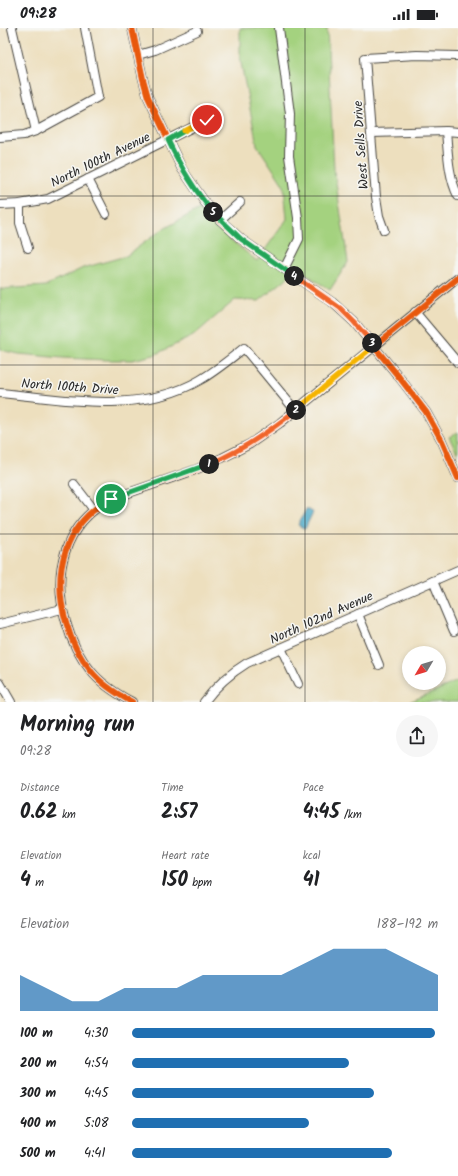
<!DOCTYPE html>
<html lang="en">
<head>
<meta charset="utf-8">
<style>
	:root { --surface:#fff; --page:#f6f6f6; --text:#202124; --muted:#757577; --accent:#1f6fb2 }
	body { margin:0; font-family:Kalam,sans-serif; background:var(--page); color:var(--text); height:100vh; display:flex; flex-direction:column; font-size:15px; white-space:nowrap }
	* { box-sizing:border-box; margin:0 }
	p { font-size:13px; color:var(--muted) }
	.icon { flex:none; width:22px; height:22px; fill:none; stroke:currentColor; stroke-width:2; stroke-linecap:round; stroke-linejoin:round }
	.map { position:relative; height:674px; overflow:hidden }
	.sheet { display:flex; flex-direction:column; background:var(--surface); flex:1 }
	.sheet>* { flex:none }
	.needle { width:26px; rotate:232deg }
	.tools { position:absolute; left:402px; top:618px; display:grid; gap:8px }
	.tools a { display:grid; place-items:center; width:44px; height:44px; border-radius:50%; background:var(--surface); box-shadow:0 2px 6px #0003; font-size:20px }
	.pin { position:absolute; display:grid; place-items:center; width:34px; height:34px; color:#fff; margin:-17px; border:2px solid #fff; border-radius:50%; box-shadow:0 1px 4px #0007 }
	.km { position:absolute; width:20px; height:20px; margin:-10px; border-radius:50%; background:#222; color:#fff; font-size:11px; line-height:20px; text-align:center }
	.round { display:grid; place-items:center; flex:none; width:42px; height:42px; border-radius:21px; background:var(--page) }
	.head { display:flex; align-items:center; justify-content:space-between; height:68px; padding:0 20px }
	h1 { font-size:22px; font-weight:700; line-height:30px }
	.figures { display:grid; grid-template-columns:repeat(3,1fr); gap:6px; height:68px; padding:4px 20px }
	.figures div { display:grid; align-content:center }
	.figures b { font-size:20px; font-weight:700 }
	.figures small { font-size:11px; font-weight:400 }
	.figures p { font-size:11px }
	.chart { height:112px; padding:8px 20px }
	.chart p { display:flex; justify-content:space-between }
	.chart svg { width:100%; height:72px; margin-top:4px; fill:var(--accent); opacity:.7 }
	ul { padding:0 20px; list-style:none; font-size:13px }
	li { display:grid; grid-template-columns:64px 48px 1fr; align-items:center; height:30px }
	li i { height:10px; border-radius:5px; background:var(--accent) }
	.status { display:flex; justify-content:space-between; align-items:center; height:28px; padding:0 20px; background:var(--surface); direction:ltr }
	.status svg { height:11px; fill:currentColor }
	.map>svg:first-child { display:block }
</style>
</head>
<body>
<div class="status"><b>09:28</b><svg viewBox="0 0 49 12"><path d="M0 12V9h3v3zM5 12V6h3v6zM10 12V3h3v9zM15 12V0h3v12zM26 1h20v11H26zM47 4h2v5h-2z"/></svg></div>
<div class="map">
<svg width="458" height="674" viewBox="0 0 458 674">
	<rect width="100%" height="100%" fill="#f6f6f2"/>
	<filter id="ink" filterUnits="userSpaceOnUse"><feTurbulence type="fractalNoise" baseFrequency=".025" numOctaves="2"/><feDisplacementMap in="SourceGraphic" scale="8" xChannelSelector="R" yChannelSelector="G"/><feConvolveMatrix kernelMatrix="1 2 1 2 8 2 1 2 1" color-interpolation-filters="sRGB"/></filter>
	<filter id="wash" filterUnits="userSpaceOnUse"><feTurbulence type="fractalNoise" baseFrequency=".012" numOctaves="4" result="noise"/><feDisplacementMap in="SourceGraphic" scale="16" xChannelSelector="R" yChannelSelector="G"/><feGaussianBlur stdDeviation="0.9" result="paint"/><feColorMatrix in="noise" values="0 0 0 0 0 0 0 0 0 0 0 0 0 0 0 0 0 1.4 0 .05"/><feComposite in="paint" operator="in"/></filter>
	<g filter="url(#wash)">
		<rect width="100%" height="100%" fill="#eddfbe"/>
		<!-- green -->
		<g fill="#a4d27f" stroke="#687e55">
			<path d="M 240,0 L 327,0 L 334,141 L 348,234 L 330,262 L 295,239 L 286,251 L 259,273 L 235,272 L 193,308 L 154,327 L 132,332 L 108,332 L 63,330 L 19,326 L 0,322 L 0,261 L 46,258 L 83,240 L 126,228 L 160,203 L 201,180 L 226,208 L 257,233 L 287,191 L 284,158 L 257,117 L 240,30 Z"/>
			<path d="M 458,404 L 458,427 L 449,409 Z"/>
			<path d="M 458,653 L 458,674 L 409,674 Z"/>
		</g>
		<!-- water -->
		<path fill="#48a8c7" stroke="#3a6a79" d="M 306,481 L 313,484 L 305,501 L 298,497 Z"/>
	</g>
	<g filter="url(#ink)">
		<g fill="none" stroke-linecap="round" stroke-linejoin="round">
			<!-- minor casing -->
			<g stroke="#484641" stroke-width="10">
				<g id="minor">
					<path d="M 12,0 L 36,103"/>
					<path d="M 279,0 L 290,86 L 289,128 L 298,190 L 299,211 L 284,241"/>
					<path d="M 138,27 L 155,22 L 197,3"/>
					<path d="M 446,103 C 448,124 448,148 458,168"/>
					<path d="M 371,105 L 446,103 L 458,104"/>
					<path d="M 0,109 L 24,107 L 36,103 L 98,69 L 85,0"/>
					<path d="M 88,151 L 106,186"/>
					<path d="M 20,176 L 20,195 L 28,220"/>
					<path d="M 0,177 L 20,176 L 48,171 L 207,92"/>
					<path d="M 220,192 L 240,174"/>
					<path d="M 384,202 L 379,188 L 376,169 L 365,30 L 417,27 L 458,28"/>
					<path d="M 415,284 L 458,335"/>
					<path d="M 0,365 C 65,371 140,387 200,352 C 216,343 230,331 244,320 L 295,382"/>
					<path d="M 74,456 L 94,482"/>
					<path d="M 433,553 L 454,603"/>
					<path d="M 358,586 L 379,637"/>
					<path d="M 0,596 L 62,581"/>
					<path d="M 281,620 L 298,656"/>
					<path d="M 0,655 L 11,674"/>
					<path d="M 132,674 C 117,666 102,657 91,643 C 79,629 71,612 66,594 C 52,546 63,496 111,471 L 195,442 L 222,430 L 250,416 L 280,395 L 458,250"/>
					<path d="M 204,674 C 216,658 229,646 247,635 L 458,542"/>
				</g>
			</g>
			<!-- tertiary casing -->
			<g stroke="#484641" stroke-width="10">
				<path id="tertiary" d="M 132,0 L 143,51 L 148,69 L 182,141 L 204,173 L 220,192 L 241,211 L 332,274 L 354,294 L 399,349 L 426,384 L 442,413 L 458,450"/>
			</g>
			<!-- minor -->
			<use href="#minor" stroke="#fff" stroke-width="8"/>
			<!-- tertiary -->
			<use href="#tertiary" stroke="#fff" stroke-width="9"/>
			<!-- cycleway casing -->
			<g stroke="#f6f6f2" stroke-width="8">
				<g id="cycleway">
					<path d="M 132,0 L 143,51 L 148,69 L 182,141 L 204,173 L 220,192 L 241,211 L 332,274 L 354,294 L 399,349 L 426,384 L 442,413 L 458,450"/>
					<path d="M 132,674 C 117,666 102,657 91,643 C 79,629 71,612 66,594 C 52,546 63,496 111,471 L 195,442 L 222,430 L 250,416 L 280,395 L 458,250"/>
				</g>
			</g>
			<!-- cycleway -->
			<use href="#cycleway" stroke="#e8590c" stroke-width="6"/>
		</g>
	</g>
	<g fill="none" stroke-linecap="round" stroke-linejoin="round" filter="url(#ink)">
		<!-- split-1 casing -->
		<g stroke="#fff" stroke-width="8">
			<path id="split-1" d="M 111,471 L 209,436"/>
		</g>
		<!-- split-2 casing -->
		<g stroke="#fff" stroke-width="8">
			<path id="split-2" d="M 209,436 C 241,423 269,404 296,382"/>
		</g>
		<!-- split-3 casing -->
		<g stroke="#fff" stroke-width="8">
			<path id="split-3" d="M 296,382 L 374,318 L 372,315"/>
		</g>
		<!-- split-4 casing -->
		<g stroke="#fff" stroke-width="8">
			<path id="split-4" d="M 294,248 L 340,280 L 354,294 L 372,315"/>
		</g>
		<!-- split-5 casing -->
		<g stroke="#fff" stroke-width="8">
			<path id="split-5" d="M 213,184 L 241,211 L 294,248"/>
		</g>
		<!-- split-6 casing -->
		<g stroke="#fff" stroke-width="8">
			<path id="split-6" d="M 184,103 L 168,112 C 180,138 194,162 213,184"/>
		</g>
		<!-- split-7 casing -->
		<g stroke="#fff" stroke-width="8">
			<path id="split-7" d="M 184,103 L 207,92"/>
		</g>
		<!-- split-1 -->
		<use href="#split-1" stroke="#22a559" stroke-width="5"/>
		<!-- split-2 -->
		<use href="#split-2" stroke="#f0652b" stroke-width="5"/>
		<!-- split-3 -->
		<use href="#split-3" stroke="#f5b400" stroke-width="5"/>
		<!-- split-4 -->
		<use href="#split-4" stroke="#f0652b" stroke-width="5"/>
		<!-- split-5 -->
		<use href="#split-5" stroke="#22a559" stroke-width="5"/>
		<!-- split-6 -->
		<use href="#split-6" stroke="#22a559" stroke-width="5"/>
		<!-- split-7 -->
		<use href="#split-7" stroke="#f5b400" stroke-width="5"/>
	</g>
	<!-- grid -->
	<path fill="none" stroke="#2b2b2b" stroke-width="1" stroke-opacity="0.55" d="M 153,0 L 153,674M 305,0 L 305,674M 0,168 L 458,168M 0,337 L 458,337M 0,506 L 458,506"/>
	<g text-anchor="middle" stroke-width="3" stroke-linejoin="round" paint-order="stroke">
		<!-- street labels -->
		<g font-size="13" fill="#2b2b2b" stroke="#f6f6f2">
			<text transform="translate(360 117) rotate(-94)" y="5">West Sells Drive</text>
			<text transform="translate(100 131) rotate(-26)" y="5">North 100th Avenue</text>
			<text transform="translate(70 358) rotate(4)" y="5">North 100th Drive</text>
			<text transform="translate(321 589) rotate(-24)" y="5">North 102nd Avenue</text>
		</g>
	</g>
</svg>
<div class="tools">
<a><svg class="needle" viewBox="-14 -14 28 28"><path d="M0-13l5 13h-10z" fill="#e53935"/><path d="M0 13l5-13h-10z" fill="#757577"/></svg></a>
</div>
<div class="pin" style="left:111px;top:471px;background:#1e9e55"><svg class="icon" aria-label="arrive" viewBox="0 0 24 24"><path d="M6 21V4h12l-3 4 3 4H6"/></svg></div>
<div class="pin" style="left:207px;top:92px;background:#d93025"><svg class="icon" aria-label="check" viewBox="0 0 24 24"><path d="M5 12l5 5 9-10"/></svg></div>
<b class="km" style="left:209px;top:436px">1</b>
<b class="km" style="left:296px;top:382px">2</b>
<b class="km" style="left:372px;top:315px">3</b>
<b class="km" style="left:294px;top:248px">4</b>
<b class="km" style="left:213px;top:184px">5</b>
</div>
<section class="sheet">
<div class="head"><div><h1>Morning run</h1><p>09:28</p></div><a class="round"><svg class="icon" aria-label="share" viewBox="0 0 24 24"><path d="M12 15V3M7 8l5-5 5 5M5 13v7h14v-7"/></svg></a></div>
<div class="figures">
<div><p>Distance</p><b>0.62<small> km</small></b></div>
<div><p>Time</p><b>2:57</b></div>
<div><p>Pace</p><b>4:45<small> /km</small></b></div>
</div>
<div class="figures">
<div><p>Elevation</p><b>4<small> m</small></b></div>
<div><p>Heart rate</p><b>150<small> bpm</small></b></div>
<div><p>kcal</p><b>41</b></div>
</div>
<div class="chart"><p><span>Elevation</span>188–192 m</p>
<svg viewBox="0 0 160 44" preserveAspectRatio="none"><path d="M0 44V22L10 30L20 38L30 38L40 30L50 30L60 30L70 22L80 22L90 22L100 22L110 14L120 6L130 6L140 6L150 14L160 22V44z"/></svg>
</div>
<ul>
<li><b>100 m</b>4:30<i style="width:99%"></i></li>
<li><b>200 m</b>4:54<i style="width:71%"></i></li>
<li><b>300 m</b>4:45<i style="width:79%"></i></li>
<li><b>400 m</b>5:08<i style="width:58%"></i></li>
<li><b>500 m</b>4:41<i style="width:85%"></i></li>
</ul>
</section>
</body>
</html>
